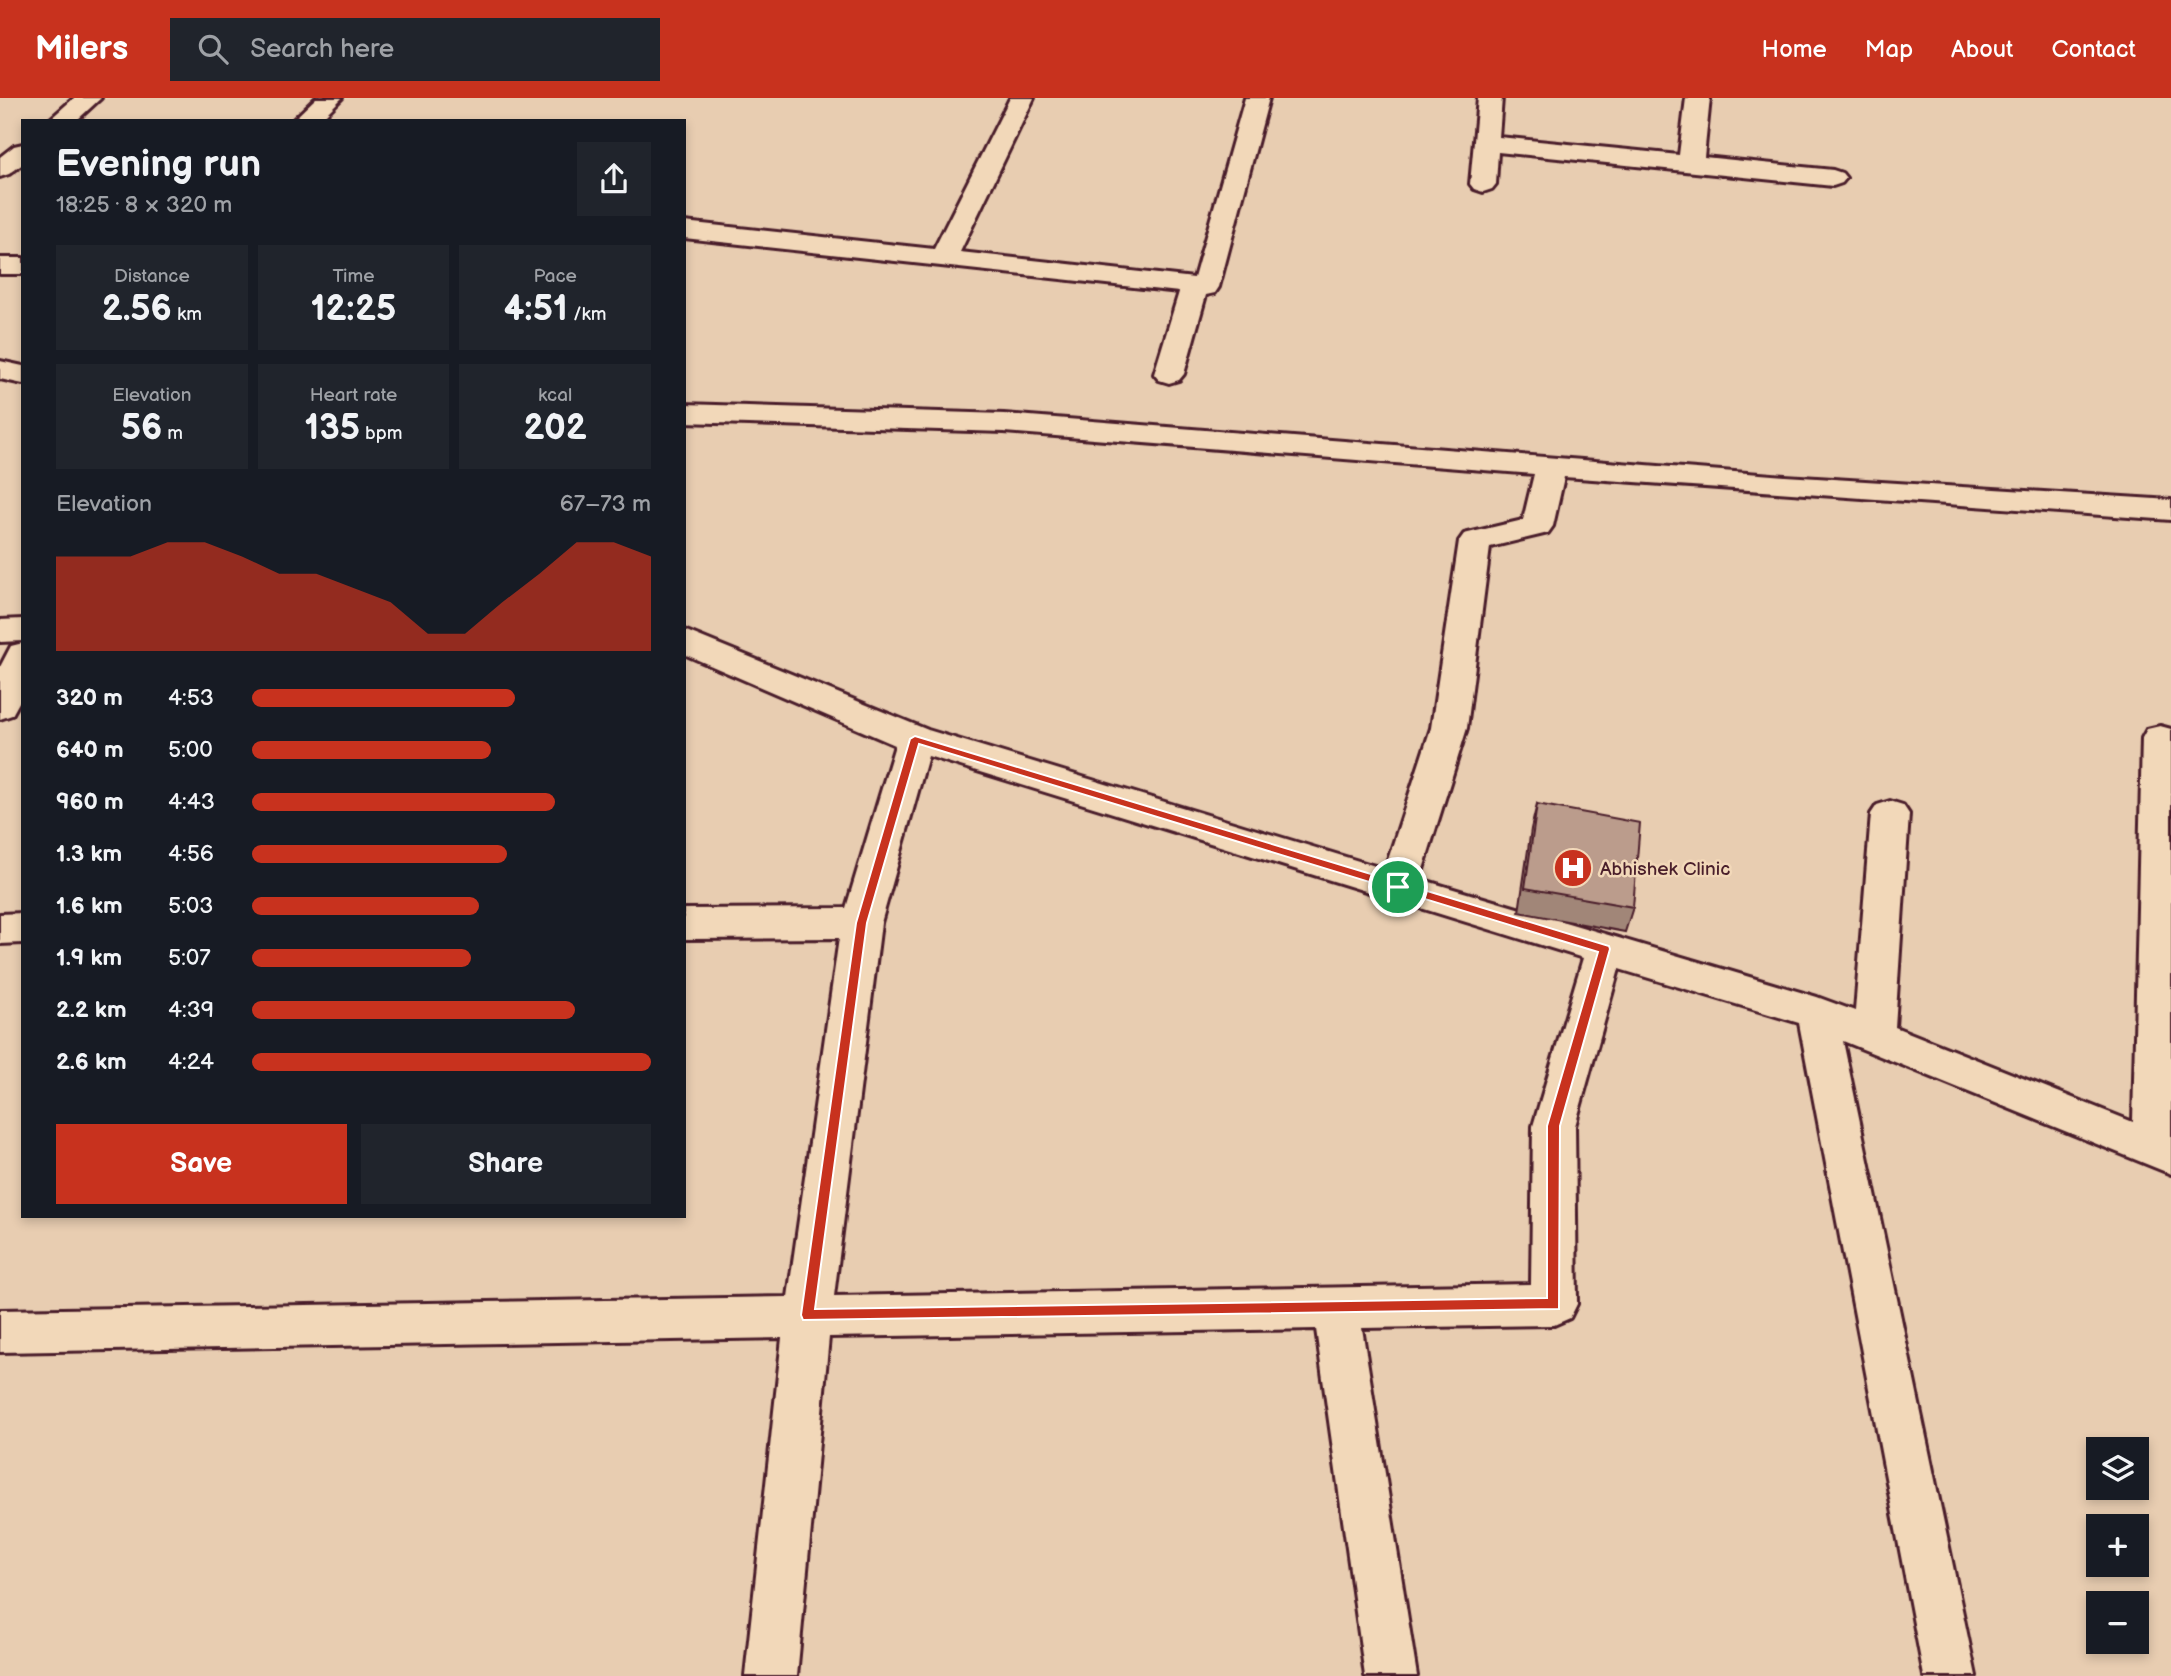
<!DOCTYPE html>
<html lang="en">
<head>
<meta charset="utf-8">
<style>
	:root { --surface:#171b24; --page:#20242c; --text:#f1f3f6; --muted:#9ea1a6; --accent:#c8321e }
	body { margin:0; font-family:"Balsamiq Sans",sans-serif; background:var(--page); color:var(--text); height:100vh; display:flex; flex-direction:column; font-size:26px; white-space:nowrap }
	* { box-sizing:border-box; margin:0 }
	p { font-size:23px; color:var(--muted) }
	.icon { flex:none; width:38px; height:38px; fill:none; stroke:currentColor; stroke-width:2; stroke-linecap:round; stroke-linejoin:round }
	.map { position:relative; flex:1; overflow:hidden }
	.details { position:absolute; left:21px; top:21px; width:665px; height:1099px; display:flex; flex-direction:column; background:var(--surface); border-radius:0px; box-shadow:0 4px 10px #0003 }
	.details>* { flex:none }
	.controls { position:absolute; left:2086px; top:1339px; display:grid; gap:14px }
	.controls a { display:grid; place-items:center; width:63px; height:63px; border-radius:0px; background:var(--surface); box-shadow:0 4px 10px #0003; font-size:35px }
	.pin { position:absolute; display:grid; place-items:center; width:60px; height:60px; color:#fff; margin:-30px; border:4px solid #fff; border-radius:50%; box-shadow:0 2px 7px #0007 }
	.round { display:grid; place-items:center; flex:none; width:74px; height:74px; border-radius:0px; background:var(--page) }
	.headline { display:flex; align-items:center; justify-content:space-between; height:119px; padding:0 35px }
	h1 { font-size:38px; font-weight:600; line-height:52px }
	.metrics { display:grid; grid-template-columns:repeat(3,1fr); gap:10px; height:119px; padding:7px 35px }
	.metrics div { display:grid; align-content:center; border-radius:0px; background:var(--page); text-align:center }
	.metrics b { font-size:35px; font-weight:600 }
	.metrics small { font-size:19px; font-weight:400 }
	.metrics p { font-size:19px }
	.chart { height:196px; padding:14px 35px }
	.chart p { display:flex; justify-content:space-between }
	.chart svg { width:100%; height:126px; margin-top:7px; fill:var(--accent); opacity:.7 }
	.primary-button { display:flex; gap:14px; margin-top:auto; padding:14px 35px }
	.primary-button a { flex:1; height:80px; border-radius:0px; background:var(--accent); color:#fff; font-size:28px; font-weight:600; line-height:80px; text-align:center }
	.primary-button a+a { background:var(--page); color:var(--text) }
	ul { padding:0 35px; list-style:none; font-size:23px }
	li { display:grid; grid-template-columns:112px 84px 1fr; align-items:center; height:52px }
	li i { height:18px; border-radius:9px; background:var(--accent) }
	header { display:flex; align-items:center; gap:42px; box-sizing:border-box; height:98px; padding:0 35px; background:var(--accent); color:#fff }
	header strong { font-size:33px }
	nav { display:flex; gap:38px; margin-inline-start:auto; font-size:24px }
	.search { width:490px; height:63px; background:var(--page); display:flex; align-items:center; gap:18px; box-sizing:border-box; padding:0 24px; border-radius:0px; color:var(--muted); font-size:26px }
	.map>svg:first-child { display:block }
</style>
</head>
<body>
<header>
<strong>Milers</strong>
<div class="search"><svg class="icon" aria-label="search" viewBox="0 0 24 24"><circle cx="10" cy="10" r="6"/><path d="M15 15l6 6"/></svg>Search here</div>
<nav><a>Home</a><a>Map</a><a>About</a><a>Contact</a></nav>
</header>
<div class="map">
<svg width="2171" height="1578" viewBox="0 0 2171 1578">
	<rect width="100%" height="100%" fill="#e8cdb1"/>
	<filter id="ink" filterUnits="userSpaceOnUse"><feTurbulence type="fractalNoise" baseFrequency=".0143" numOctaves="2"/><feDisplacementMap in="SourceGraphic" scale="14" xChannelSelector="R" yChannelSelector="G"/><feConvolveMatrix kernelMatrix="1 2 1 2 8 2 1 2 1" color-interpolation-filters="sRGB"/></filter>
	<g filter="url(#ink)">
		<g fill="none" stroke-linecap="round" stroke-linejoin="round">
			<!-- minor casing -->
			<g stroke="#4a1f2b" stroke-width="6">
				<g id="minor">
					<path d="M 74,0 L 101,0 L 76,23 L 48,23 Z"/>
					<path d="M 316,0 L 342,0 L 319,23 L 292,23 Z"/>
					<path d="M 1010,0 L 1034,0 L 960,154 L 1194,180 L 1245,0 L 1269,0 L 1219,189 L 1215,195 L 1206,197 L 1184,276 L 1179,282 L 1169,285 L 1159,282 L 1154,276 L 1179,194 L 684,140 L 684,124 L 934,151 Z"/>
					<path d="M 1478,0 L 1502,0 L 1499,39 L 1679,57 L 1686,0 L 1710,0 L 1704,59 L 1833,72 L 1842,75 L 1846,80 L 1842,85 L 1833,88 L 1498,54 L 1496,86 L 1492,91 L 1483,94 L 1474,91 L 1470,86 Z"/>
					<path d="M 23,46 L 23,66 L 9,76 L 0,79 L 0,59 L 14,48 Z"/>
					<rect x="0" y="160" width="23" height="16"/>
					<path d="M 0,263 L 23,268 L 23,286 L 0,281 Z"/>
					<path d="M 684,306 L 1004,316 L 1785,378 L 2171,402 L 2171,422 L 1564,379 L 1553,428 L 1548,435 L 1490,449 L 1467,630 L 1420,781 L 1817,899 L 1855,913 L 1871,716 L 1877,707 L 1890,703 L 1903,707 L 1909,716 L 1895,929 L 2133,1024 L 2142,640 L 2147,631 L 2160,628 L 2171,631 L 2171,1076 L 1843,943 L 1976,1578 L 1924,1578 L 1799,925 L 1619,871 L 1575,1028 L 1577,1206 L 1570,1220 L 1554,1227 L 1362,1230 L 1417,1578 L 1365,1578 L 1316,1231 L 829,1239 L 797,1578 L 745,1578 L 782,1240 L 0,1254 L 0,1212 L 788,1199 L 839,840 L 684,841 L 684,811 L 846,810 L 895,647 L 684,556 L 684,532 L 928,632 L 1385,771 L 1431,630 L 1459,443 L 1464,436 L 1523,422 L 1534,376 L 1004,334 L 684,324 ZM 928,658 L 1583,860 L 1533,1028 L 1531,1186 L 834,1198 L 881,825 Z"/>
					<path d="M 23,521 L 23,543 L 0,544 L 0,522 Z"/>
					<path d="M 23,545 L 23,597 L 12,617 L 0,621 L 0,569 L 11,548 Z"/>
					<path d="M 23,815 L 23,845 L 0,846 L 0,816 Z"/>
				</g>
			</g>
			<!-- minor -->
			<use href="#minor" fill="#f2d8b9" fill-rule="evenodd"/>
		</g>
		<!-- wall -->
		<path fill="#a18678" stroke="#4a1f2b" stroke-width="2" d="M 1537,706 L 1633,809 L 1625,834 L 1519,814 L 1531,731 Z"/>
		<!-- building -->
		<path fill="#bb9c8c" stroke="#4a1f2b" stroke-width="2" d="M 1537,706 L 1640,725 L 1633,809 L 1525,790 Z"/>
	</g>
	<!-- route -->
	<path fill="#c8321e" stroke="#fff" stroke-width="2" fill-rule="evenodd" d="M 915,638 L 1609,848 L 1610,851 L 1560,1028 L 1559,1211 L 803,1222 L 801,1217 L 856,825 L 910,641 ZM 919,646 L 1598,854 L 1547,1028 L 1547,1200 L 815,1211 L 867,825 Z"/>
	<!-- icons -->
	<defs>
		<g id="hospital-disc" transform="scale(2.0125)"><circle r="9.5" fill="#c8321e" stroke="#f2d8b9"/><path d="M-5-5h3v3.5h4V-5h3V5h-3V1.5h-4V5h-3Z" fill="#fff"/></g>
	</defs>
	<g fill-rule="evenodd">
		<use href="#hospital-disc" x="1573" y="770"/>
	</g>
	<g text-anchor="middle" stroke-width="5" stroke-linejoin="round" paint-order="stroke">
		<!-- poi labels -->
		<g font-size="19" fill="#4a1f2b" stroke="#f2d8b9" text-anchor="start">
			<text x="1600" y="777">Abhishek Clinic</text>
		</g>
	</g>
</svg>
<div class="controls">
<a><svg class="icon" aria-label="layers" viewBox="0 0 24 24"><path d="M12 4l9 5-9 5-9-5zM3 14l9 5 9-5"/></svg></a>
<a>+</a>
<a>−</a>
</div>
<div class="pin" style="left:1398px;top:789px;background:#1e9e55"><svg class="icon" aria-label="arrive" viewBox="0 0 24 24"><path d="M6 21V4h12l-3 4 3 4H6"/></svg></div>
<section class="details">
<div class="headline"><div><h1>Evening run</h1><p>18:25 · 8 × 320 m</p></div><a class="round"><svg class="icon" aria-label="share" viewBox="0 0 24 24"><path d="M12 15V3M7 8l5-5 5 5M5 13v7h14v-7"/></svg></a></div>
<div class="metrics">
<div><p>Distance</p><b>2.56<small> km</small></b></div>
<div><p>Time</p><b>12:25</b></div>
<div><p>Pace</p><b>4:51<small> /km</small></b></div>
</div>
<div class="metrics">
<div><p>Elevation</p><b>56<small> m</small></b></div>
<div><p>Heart rate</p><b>135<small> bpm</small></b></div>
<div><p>kcal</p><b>202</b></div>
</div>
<div class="chart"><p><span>Elevation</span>67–73 m</p>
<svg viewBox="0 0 160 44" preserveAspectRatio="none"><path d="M0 44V11L10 11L20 11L30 6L40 6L50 11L60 17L70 17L80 22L90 27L100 38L110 38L120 27L130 17L140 6L150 6L160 11V44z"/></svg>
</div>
<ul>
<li><b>320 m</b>4:53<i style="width:66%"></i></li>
<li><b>640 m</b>5:00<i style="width:60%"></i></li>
<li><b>960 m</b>4:43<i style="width:76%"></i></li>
<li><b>1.3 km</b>4:56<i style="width:64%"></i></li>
<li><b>1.6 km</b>5:03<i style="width:57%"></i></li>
<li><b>1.9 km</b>5:07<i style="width:55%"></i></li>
<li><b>2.2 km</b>4:39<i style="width:81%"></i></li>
<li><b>2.6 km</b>4:24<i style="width:100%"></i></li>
</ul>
<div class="primary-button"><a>Save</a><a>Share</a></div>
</section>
</div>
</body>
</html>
